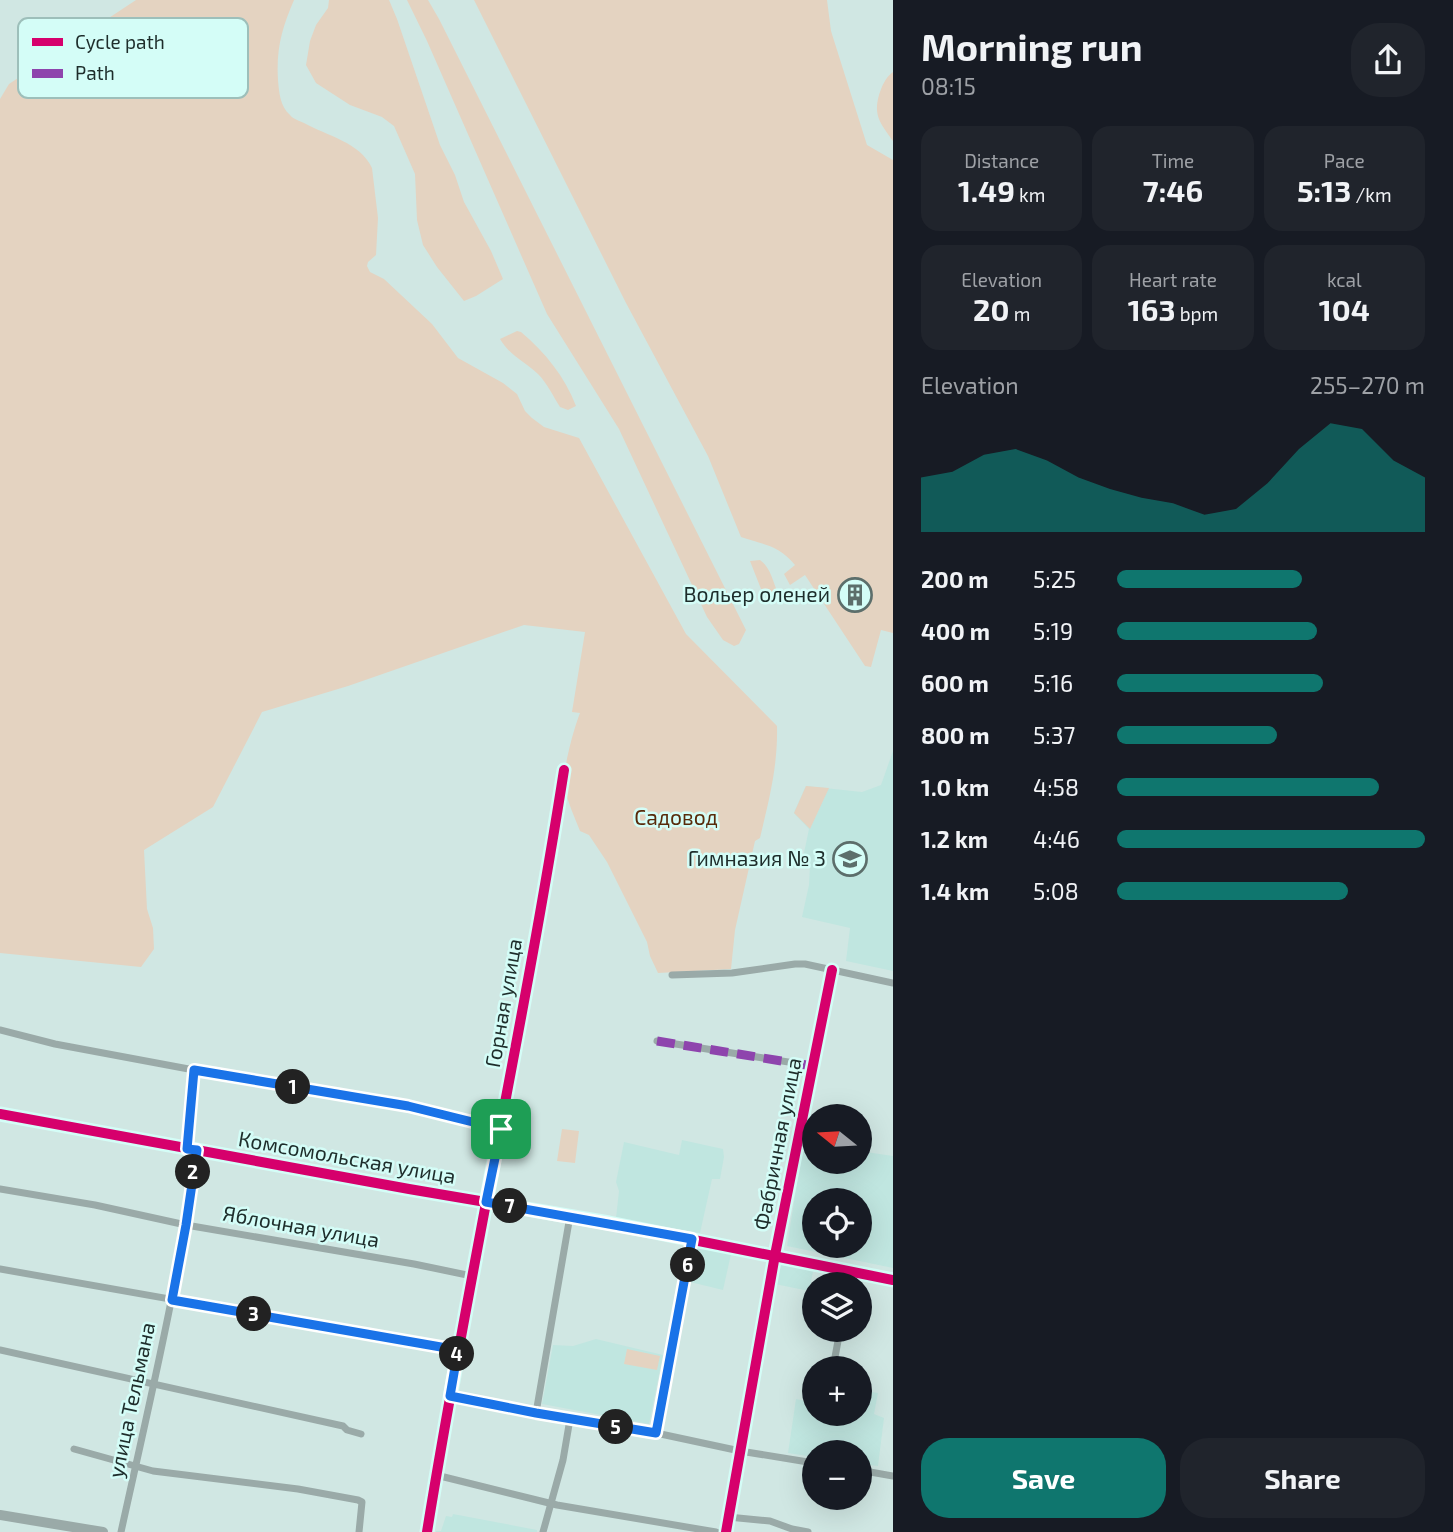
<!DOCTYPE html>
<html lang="en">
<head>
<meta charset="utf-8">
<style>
	:root { --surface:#171b24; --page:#20242c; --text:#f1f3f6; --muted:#9ea1a6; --accent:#0f766e }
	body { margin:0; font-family:"Exo 2",sans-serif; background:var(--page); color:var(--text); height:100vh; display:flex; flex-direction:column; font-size:26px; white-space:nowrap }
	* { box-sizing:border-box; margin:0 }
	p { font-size:23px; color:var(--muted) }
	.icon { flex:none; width:38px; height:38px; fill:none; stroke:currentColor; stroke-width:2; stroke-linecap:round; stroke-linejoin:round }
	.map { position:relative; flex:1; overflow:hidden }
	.side { display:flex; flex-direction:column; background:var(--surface); width:560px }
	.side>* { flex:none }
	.needle { width:46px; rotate:288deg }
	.controls { position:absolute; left:802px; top:1104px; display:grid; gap:14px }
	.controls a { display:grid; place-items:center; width:70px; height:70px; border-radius:50%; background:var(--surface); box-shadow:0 7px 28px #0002; font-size:35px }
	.pin { position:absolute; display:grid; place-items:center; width:60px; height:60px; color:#fff; margin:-30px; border-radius:14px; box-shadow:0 4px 10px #0006 }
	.km { position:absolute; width:35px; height:35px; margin:-18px; border-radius:50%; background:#222; color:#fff; font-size:19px; line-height:35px; text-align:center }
	.round { display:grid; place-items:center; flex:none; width:74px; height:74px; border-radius:28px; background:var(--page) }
	.summary { display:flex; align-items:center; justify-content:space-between; height:119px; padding:0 28px }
	h1 { font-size:38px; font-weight:700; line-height:52px }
	.stats { display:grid; grid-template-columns:repeat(3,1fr); gap:10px; height:119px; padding:7px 28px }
	.stats div { display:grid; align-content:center; border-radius:18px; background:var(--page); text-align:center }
	.stats b { font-size:30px; font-weight:700 }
	.stats small { font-size:19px; font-weight:400 }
	.stats p { font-size:19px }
	.chart { height:196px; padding:14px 28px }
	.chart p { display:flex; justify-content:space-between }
	.chart svg { width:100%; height:126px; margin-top:7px; fill:var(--accent); opacity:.7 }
	.button { display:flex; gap:14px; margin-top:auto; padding:14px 28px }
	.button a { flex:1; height:80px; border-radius:28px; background:var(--accent); color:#fff; font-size:28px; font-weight:700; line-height:80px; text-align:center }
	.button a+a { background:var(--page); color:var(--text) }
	ul { padding:0 28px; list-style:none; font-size:23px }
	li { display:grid; grid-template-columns:112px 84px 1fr; align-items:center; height:52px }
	li i { height:18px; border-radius:9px; background:var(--accent) }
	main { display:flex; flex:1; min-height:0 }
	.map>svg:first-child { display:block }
</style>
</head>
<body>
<main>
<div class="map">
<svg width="893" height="1532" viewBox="0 0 893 1532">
	<rect width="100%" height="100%" fill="#d0e7e3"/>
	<!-- built -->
	<g fill="#c0e6e0" fill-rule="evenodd">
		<path d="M 893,751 L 893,971 L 846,961 L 850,928 L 802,917 L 809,885 L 810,865 L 804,853 L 809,829 L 794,813 L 806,786 L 862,792 L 881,785 Z"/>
		<path d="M 682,1140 L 723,1149 L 724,1157 L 720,1179 L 712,1179 L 700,1233 L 616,1218 L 619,1191 L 616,1182 L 624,1142 L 679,1155 Z"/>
		<path d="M 804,1140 L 814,1142 L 814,1162 L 859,1162 L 859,1151 L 893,1156 L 893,1268 L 787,1246 ZM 814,1200 L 859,1200 L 859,1246 L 814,1246 Z"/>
		<path d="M 696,1246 L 731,1254 L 723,1290 L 690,1282 Z"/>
		<path d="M 779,1260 L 814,1267 L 809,1291 L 775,1284 Z"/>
		<path d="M 596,1339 L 663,1355 L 649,1424 L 542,1404 L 553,1345 L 573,1346 Z"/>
		<path d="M 859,1390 L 878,1393 L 874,1414 L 884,1418 L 878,1466 L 859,1464 L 859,1452 L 814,1452 L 814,1457 L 788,1453 L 796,1399 L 814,1403 L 814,1414 L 859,1414 Z"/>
		<path d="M 453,1514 L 537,1530 L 537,1532 L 436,1532 L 436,1531 L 441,1531 L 446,1516 L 452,1517 Z"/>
	</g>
	<!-- green -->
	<g fill="#e4d3c1">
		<path d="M 136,0 L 294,0 C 282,28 276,49 278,80 C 279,92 280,106 290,115 C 293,119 300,121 304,123 C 327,136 360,142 372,168 L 378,218 L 376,255 L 368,262 L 367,266 L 370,272 L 384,279 L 432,324 L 458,358 L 503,383 L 517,394 L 525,411 L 532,418 L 544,427 L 579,438 L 686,634 L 777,726 C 778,766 769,800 760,838 L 755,841 L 735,930 L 731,969 L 658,973 L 650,956 L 647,942 L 607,862 L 589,835 L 580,831 C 575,818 568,803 565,789 C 561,774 574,728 580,713 L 572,712 L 585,632 L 524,625 L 348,686 L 262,712 L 213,807 L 144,850 L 147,909 L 153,928 L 154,949 L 141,967 L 0,953 L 0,99 L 9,84 Z"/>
		<path d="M 329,0 L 389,0 L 397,19 L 440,145 L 455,175 L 464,202 L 491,251 L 503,279 L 476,296 L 464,301 L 437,267 L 423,245 L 417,220 L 415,174 L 394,126 L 382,117 L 350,105 L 316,83 L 306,65 L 310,41 L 316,25 L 328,8 Z"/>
		<path d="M 407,0 L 428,0 L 439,19 L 746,630 L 739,644 L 734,646 L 723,640 L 707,617 L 619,429 L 547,314 L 427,41 Z"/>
		<path d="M 474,0 L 827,0 L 831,31 L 867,145 L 893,160 L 893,633 L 881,630 L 871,667 L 865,666 L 805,575 L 790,585 L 784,574 L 795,565 C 779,545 764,545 741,537 L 708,456 L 626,303 Z"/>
		<path d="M 893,72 L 893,141 C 881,124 873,116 879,95 C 882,86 885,78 893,72 Z"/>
		<path d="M 517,331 L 521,332 C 545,352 565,377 576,406 L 568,410 L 560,407 C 553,396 547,383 538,374 C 523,360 511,357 500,339 Z"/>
		<path d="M 760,560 C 770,567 773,581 777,591 L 775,595 L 768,596 L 763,594 L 750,561 Z"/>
		<path d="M 806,786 L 829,788 L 810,829 L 794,813 Z"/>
		<path d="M 562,1129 L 579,1131 L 575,1163 L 557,1161 Z"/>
		<path d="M 627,1349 L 660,1356 L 657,1370 L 624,1364 Z"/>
	</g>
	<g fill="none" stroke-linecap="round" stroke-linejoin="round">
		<!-- minor -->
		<g stroke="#9aaaa8" stroke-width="7">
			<path d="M 672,975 L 732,973 L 795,964 L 805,964 L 893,983"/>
			<path d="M 0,1030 L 55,1044 L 194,1070 L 408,1106 L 501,1129"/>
			<path d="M 657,1041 L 813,1066"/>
			<path d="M 0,1114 L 486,1202 L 520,1030 L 564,770"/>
			<path d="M 187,1149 L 194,1070"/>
			<path d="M 0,1189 L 95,1205 L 186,1225 L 414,1264 L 472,1276"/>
			<path d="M 775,1255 L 832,970"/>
			<path d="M 0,1269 L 458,1350"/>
			<path d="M 848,1284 L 851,1271"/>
			<path d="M 0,1350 L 343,1426 L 347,1430 L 361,1434"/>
			<path d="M 833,1368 L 840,1330"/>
			<path d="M 450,1396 L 570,1419 L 656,1433 L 740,1451 L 814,1463"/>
			<path d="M 536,1413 L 570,1216"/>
			<path d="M 656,1433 L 692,1239"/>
			<path d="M 74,1449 L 153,1471 L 298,1489 L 358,1500 L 362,1502 L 359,1532"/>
			<path d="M 859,1470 L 893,1476"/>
			<path d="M 436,1475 L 557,1505 L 716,1532"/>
			<path d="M 728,1517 L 770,1521 L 792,1529 L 808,1532"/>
			<path d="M 121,1532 C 149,1405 179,1279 197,1151"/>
			<path d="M 543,1532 L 563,1460 L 570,1419"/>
		</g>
		<!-- tertiary -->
		<g stroke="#9aaaa8" stroke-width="10">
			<path d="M 0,1515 L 103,1532"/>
			<path d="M 427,1532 L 441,1444 L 486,1202 L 640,1229 L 893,1280"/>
			<path d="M 726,1532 L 775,1255"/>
		</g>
		<!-- quiet -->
		<path stroke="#8e44ad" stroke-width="9" stroke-dasharray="18 9" stroke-linecap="butt" d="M 657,1041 L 813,1066"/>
		<!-- cycleway casing -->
		<g stroke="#d4fdf7" stroke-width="15">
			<g id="cycleway">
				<path d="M 0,1114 L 409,1189 L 609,1223 L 893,1280"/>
				<path d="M 427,1532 C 468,1277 524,1025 564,770"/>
				<path d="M 726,1532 L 775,1255 L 832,970"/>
			</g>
		</g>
		<!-- cycleway -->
		<use href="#cycleway" stroke="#d6006c" stroke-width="10"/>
	</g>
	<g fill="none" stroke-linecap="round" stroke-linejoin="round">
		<!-- route casing -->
		<g stroke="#fff" stroke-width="14">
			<path id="route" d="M 194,1070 L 408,1106 L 501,1129 L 486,1202 L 692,1239 L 656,1433 L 536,1413 L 450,1396 L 458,1350 L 172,1300 L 186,1225 L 197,1150 L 187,1149 Z"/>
		</g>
		<!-- route -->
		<use href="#route" stroke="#1a73e8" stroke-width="9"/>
	</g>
	<!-- icons -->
	<defs>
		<g id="building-ring" transform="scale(1.75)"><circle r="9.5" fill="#d4fdf7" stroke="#5c6e6b" stroke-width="1.5"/><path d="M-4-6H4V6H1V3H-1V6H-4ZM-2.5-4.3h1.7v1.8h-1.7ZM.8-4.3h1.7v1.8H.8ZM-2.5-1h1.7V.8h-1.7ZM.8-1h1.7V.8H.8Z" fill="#5c6e6b"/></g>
		<g id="school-ring" transform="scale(1.75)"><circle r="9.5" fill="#d4fdf7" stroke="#5c6e6b" stroke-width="1.5"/><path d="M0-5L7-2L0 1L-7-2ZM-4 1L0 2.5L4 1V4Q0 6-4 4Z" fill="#5c6e6b"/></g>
	</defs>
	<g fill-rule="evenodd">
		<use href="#building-ring" x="855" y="595"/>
		<use href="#school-ring" x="850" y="859"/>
	</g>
	<g text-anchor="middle" stroke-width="5" stroke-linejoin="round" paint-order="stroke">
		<!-- poi labels -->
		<g font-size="21" fill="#1e2d2b" stroke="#d4fdf7" text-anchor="end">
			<text x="830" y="602">Вольер оленей</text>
			<text x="826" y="866">Гимназия № 3</text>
		</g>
		<!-- park labels -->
		<g font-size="21" fill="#582a0a" stroke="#d4fdf7">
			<text x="676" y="825">Садовод</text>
		</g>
		<!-- street labels -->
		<g font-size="21" fill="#1e2d2b" stroke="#d4fdf7">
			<text transform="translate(504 1003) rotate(-80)" y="7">Горная улица</text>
			<text transform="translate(778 1144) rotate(-79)" y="7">Фабричная улица</text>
			<text transform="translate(347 1158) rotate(10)" y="7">Комсомольская улица</text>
			<text transform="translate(301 1227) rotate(10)" y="7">Яблочная улица</text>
			<text transform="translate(132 1400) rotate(-78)" y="7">улица Тельмана</text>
		</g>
	</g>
	<!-- legend -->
	<rect x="18" y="18" width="230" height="80" rx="10" fill="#d4fdf7" stroke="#9dbfba" stroke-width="2"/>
	<rect x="32" y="38" width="31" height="8" fill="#d6006c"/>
	<rect x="32" y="69" width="31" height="9" fill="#8e44ad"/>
	<g font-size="19" fill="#1e2d2b">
		<text x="75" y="49">Cycle path</text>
		<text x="75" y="80">Path</text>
	</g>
</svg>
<div class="controls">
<a><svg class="needle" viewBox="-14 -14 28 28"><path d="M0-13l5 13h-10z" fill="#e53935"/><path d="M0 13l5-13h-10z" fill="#9ea1a6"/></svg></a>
<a><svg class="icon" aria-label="locate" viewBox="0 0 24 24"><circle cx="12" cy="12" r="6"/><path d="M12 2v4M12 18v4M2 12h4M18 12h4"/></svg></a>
<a><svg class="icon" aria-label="layers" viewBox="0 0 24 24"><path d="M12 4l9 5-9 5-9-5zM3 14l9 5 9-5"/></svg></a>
<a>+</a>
<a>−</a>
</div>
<div class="pin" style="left:501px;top:1129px;background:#1e9e55"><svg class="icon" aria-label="arrive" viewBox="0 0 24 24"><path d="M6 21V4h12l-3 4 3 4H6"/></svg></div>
<b class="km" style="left:293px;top:1087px">1</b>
<b class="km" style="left:193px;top:1172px">2</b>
<b class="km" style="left:254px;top:1314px">3</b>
<b class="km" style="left:457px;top:1354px">4</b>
<b class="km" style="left:616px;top:1427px">5</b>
<b class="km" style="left:688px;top:1265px">6</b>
<b class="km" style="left:510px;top:1206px">7</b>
</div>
<section class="side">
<div class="summary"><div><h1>Morning run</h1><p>08:15</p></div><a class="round"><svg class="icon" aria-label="share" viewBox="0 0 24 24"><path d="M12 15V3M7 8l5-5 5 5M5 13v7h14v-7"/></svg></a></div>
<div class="stats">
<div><p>Distance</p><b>1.49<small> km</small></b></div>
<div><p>Time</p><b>7:46</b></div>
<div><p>Pace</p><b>5:13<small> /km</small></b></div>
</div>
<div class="stats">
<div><p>Elevation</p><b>20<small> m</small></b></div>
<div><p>Heart rate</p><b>163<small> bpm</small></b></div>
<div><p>kcal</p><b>104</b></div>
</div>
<div class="chart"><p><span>Elevation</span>255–270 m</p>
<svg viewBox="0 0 160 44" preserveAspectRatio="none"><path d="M0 44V25L10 23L20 17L30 15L40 19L50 25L60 29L70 32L80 34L90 38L100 36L110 27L120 15L130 6L140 8L150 19L160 25V44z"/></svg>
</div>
<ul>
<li><b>200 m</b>5:25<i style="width:60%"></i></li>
<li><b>400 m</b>5:19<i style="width:65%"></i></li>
<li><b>600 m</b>5:16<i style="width:67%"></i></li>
<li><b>800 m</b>5:37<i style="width:52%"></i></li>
<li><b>1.0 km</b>4:58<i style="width:85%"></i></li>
<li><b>1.2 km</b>4:46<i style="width:100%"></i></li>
<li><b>1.4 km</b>5:08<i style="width:75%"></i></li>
</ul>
<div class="button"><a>Save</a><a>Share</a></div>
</section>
</main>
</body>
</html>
